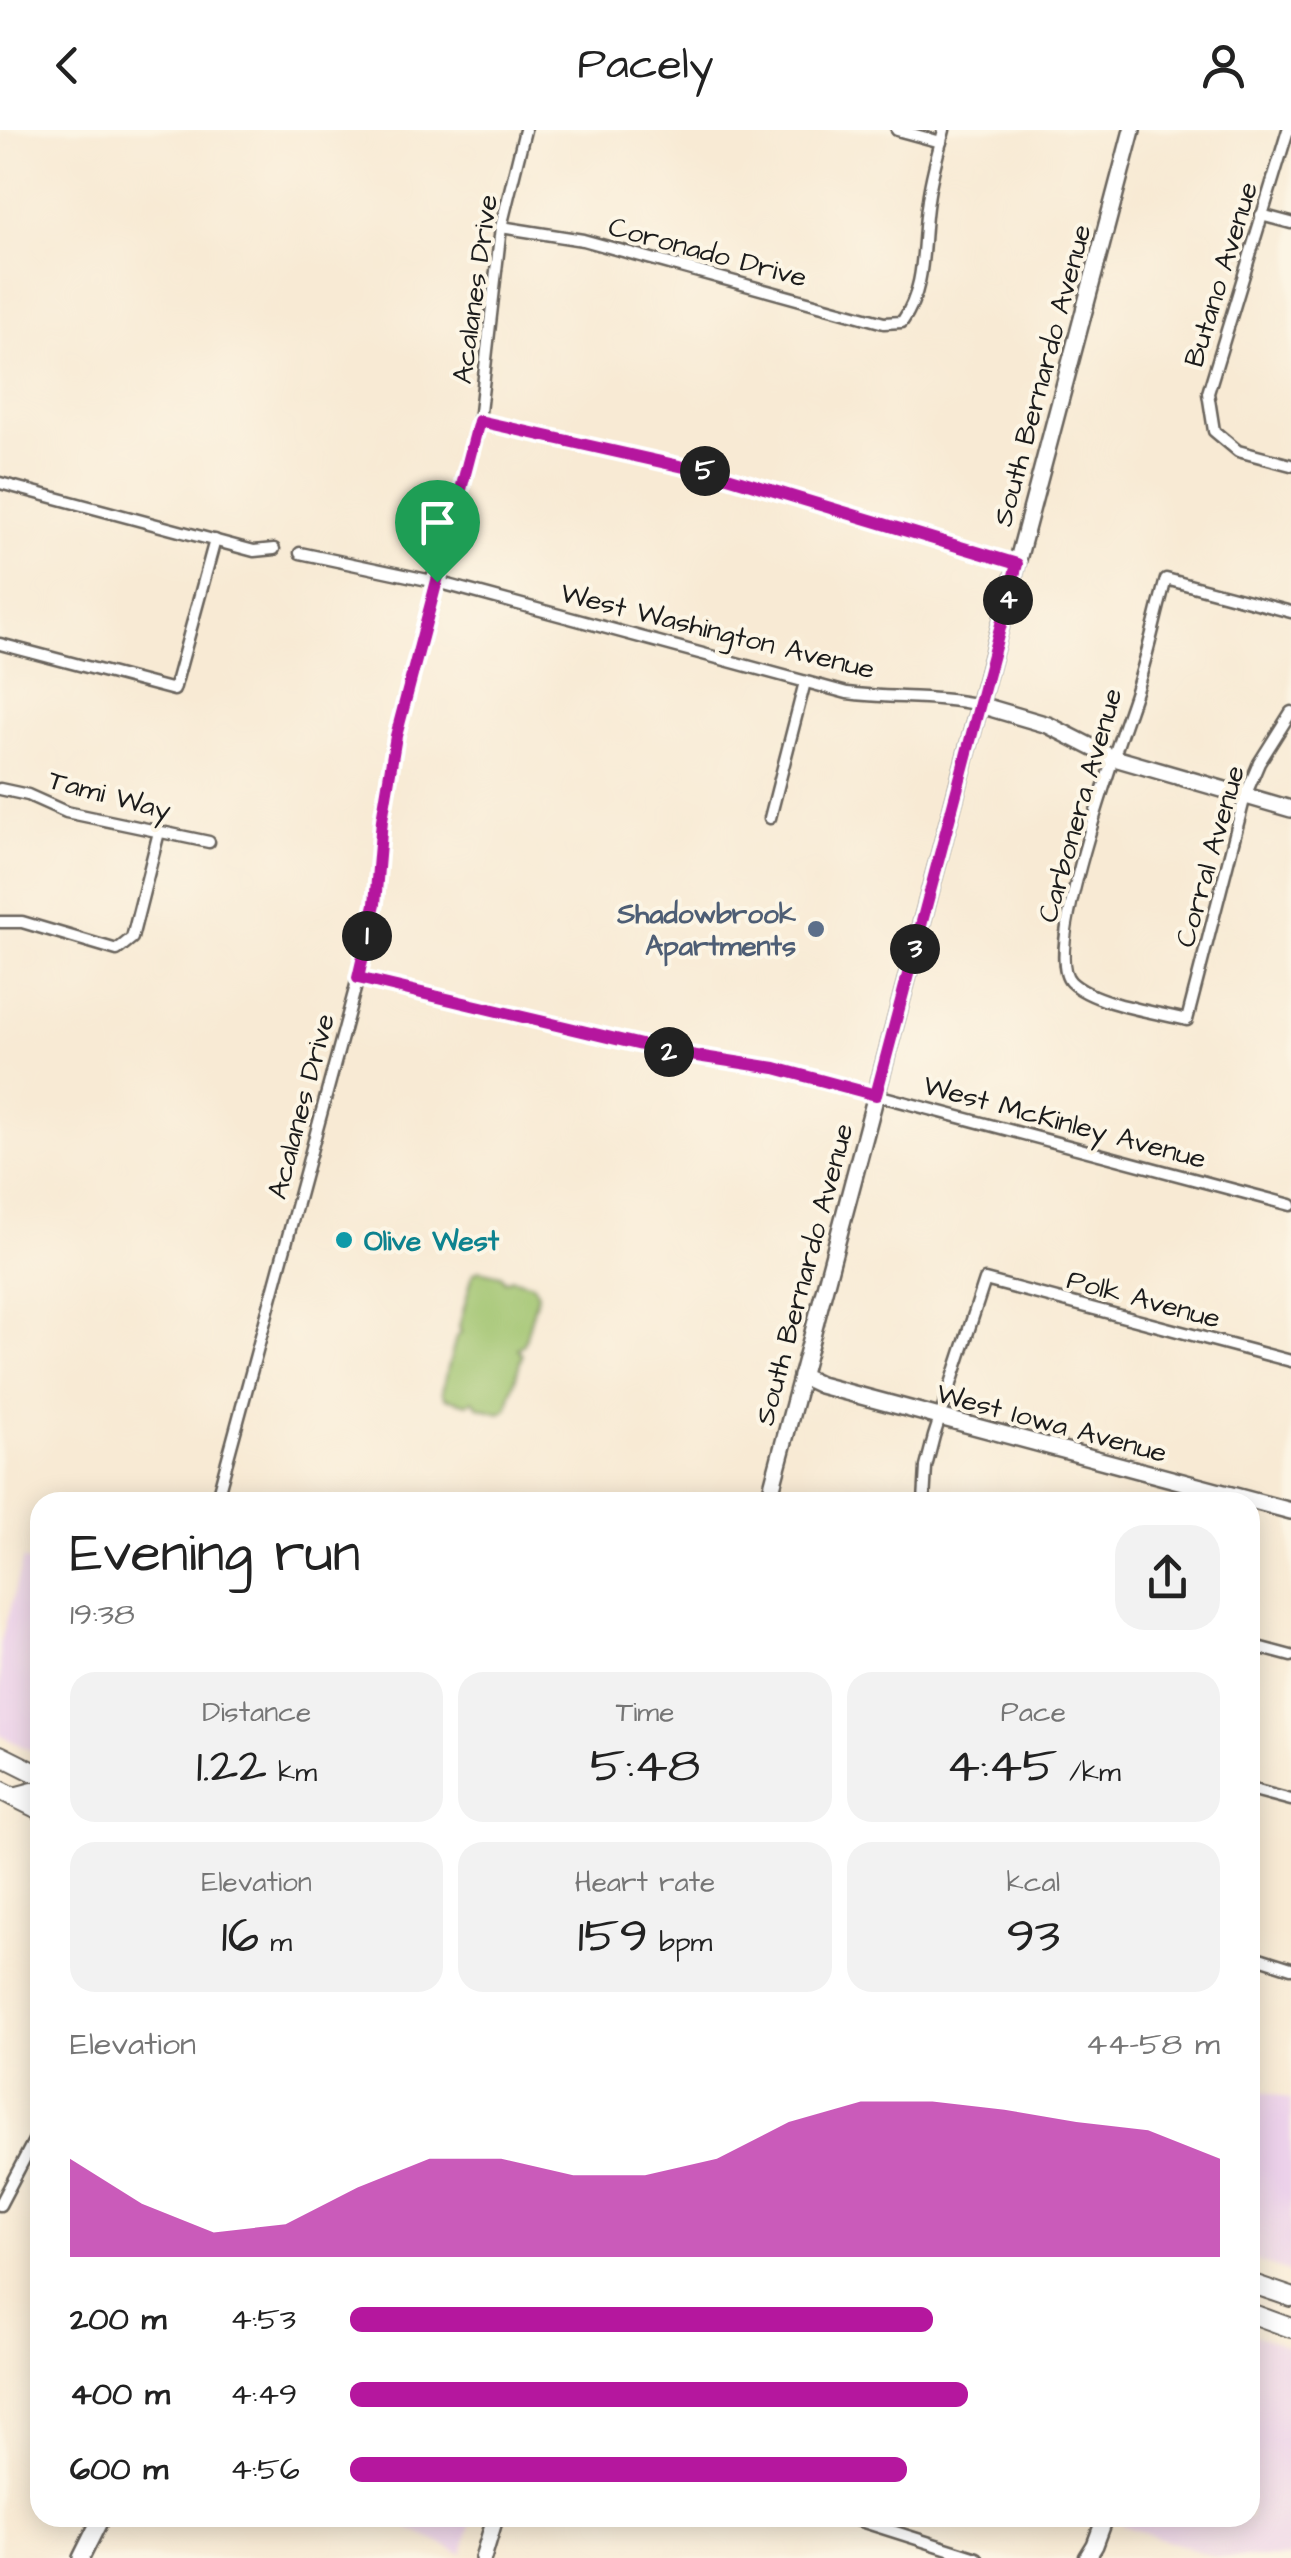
<!DOCTYPE html>
<html lang="en">
<head>
<meta charset="utf-8">
<style>
	:root { --surface:#fff; --page:#f2f2f2; --text:#222; --muted:#767676; --accent:#b5179e }
	body { margin:0; font-family:"Architects Daughter",sans-serif; background:var(--page); color:var(--text); height:100vh; display:flex; flex-direction:column; font-size:38px; white-space:nowrap }
	* { box-sizing:border-box; margin:0 }
	p { font-size:32px; color:var(--muted) }
	.icon { flex:none; width:55px; height:55px; fill:none; stroke:currentColor; stroke-width:2; stroke-linecap:round; stroke-linejoin:round }
	.map { position:relative; flex:1; overflow:hidden }
	.drawer { position:absolute; left:30px; top:1362px; width:1230px; height:1035px; display:flex; flex-direction:column; background:var(--surface); border-radius:30px; box-shadow:0 5px 25px #0003 }
	.drawer>* { flex:none }
	.pin { position:absolute; display:grid; place-items:center; width:85px; height:85px; color:#fff; margin:-102px -42px; border-radius:50% 50% 50% 0; rotate:-45deg; box-shadow:0 0 10px #0007 }
	.pin .icon { rotate:45deg }
	.km { position:absolute; width:50px; height:50px; margin:-25px; border-radius:50%; background:#222; color:#fff; font-size:28px; line-height:50px; text-align:center }
	.round { display:grid; place-items:center; flex:none; width:105px; height:105px; border-radius:30px; background:var(--page) }
	.summary { display:flex; align-items:center; justify-content:space-between; height:170px; padding:0 40px }
	h1 { font-size:55px; font-weight:600; line-height:75px }
	.stats { display:grid; grid-template-columns:repeat(3,1fr); gap:15px; height:170px; padding:10px 40px }
	.stats div { display:grid; align-content:center; border-radius:25px; background:var(--page); text-align:center }
	.stats b { font-size:50px; font-weight:600 }
	.stats small { font-size:28px; font-weight:400 }
	.stats p { font-size:28px }
	.chart { height:280px; padding:20px 40px }
	.chart p { display:flex; justify-content:space-between }
	.chart svg { width:100%; height:180px; margin-top:10px; fill:var(--accent); opacity:.7 }
	ul { padding:0 40px; list-style:none; font-size:32px }
	li { display:grid; grid-template-columns:160px 120px 1fr; align-items:center; height:75px }
	li i { height:25px; border-radius:12px; background:var(--accent) }
	header { display:flex; justify-content:space-between; align-items:center; height:130px; padding:0 40px; background:var(--surface); font-size:45px; font-weight:600 }
	.map>svg:first-child { display:block }
</style>
</head>
<body>
<header><svg class="icon" aria-label="back" viewBox="0 0 24 24"><path d="M15 5l-7 7 7 7"/></svg>Pacely<svg class="icon" aria-label="person" viewBox="0 0 24 24"><circle cx="12" cy="8" r="4"/><path d="M4 21q1-7 8-7t8 7"/></svg></header>
<div class="map">
<svg width="1291" height="2428" viewBox="0 0 1291 2428">
	<rect width="100%" height="100%" fill="#fcf5e5"/>
	<filter id="ink" filterUnits="userSpaceOnUse"><feTurbulence type="fractalNoise" baseFrequency=".01" numOctaves="2"/><feDisplacementMap in="SourceGraphic" scale="20" xChannelSelector="R" yChannelSelector="G"/><feConvolveMatrix kernelMatrix="1 2 1 2 8 2 1 2 1" color-interpolation-filters="sRGB"/></filter>
	<filter id="wash" filterUnits="userSpaceOnUse"><feTurbulence type="fractalNoise" baseFrequency=".0048" numOctaves="4" result="noise"/><feDisplacementMap in="SourceGraphic" scale="40" xChannelSelector="R" yChannelSelector="G"/><feGaussianBlur stdDeviation="2.25" result="paint"/><feColorMatrix in="noise" values="0 0 0 0 0 0 0 0 0 0 0 0 0 0 0 0 0 1.4 0 .05"/><feComposite in="paint" operator="in"/></filter>
	<g filter="url(#wash)">
		<rect width="100%" height="100%" fill="#f8ead4"/>
		<!-- built -->
		<g fill="#ecd1ea">
			<path d="M 23,1429 L 40,1439 L 40,1625 L 0,1605 L 0,1515 Z"/>
			<path d="M 1250,1957 L 1291,1970 L 1291,2143 L 1250,2129 Z"/>
			<path d="M 1250,2203 L 1291,2218 L 1291,2428 L 1218,2428 L 1122,2395 L 1124,2388 L 1250,2388 Z"/>
			<path d="M 387,2388 L 472,2388 L 463,2424 Z"/>
		</g>
		<!-- green -->
		<path fill="#9fc36d" stroke="#5e7044" stroke-width="2.5" d="M 479,1140 L 501,1145 L 505,1151 L 512,1148 L 533,1154 L 538,1163 L 524,1214 L 518,1218 L 522,1225 L 507,1279 L 500,1283 L 478,1277 L 473,1270 L 467,1274 L 445,1268 L 442,1261 L 456,1207 L 461,1203 L 459,1197 L 473,1143 Z"/>
	</g>
	<g filter="url(#ink)">
		<g fill="none" stroke-linecap="round" stroke-linejoin="round">
			<!-- street casing -->
			<g stroke="#69645c" stroke-width="15">
				<g id="street">
					<path d="M 897,0 L 941,12"/>
					<path d="M 1288,0 L 1208,263 L 1214,301 L 1238,321 L 1291,335"/>
					<path d="M 1261,85 L 1291,93"/>
					<path d="M 501,97 L 583,110 L 884,193 L 902,192 C 928,155 921,112 928,70 C 931,46 938,23 944,0"/>
					<path d="M 479,291 L 724,346 L 1017,434"/>
					<path d="M 0,353 L 254,421 L 274,419"/>
					<path d="M 300,423 L 437,452 L 847,563 C 892,569 936,565 980,575"/>
					<path d="M 1291,482 L 1166,449 C 1155,488 1147,529 1134,567 C 1120,609 1041,824 1071,852 C 1094,874 1155,882 1187,890 L 1245,666 L 1259,633 L 1291,582"/>
					<path d="M 0,514 L 174,560 L 215,410"/>
					<path d="M 0,659 L 28,665 L 66,682 L 209,712"/>
					<path d="M 770,688 L 805,552"/>
					<path d="M 0,792 L 22,792 L 117,820 L 132,808 L 159,702"/>
					<path d="M 358,848 L 671,922 L 775,938 L 1291,1075"/>
					<path d="M 216,1372 L 358,848 L 375,774 L 382,690 L 396,606 L 479,291 L 501,97 L 525,0"/>
					<path d="M 924,1372 L 926,1337 L 934,1306 L 985,1150 L 1291,1231"/>
					<path d="M 1250,1515 L 1291,1526"/>
					<path d="M 1250,1659 L 1291,1670"/>
					<path d="M 1250,1825 L 1291,1838"/>
					<path d="M 0,2075 L 40,1999"/>
					<path d="M 851,2388 L 977,2428"/>
				</g>
			</g>
			<!-- secondary casing -->
			<g stroke="#69645c" stroke-width="20">
				<g id="secondary">
					<path d="M 980,575 L 1048,595 L 1111,627 L 1291,679"/>
					<path d="M 801,1246 L 820,1255 L 1291,1381"/>
					<path d="M 768,1372 L 1132,0"/>
					<path d="M 81,2428 L 101,2388"/>
					<path d="M 483,2428 L 495,2388"/>
					<path d="M 1087,2428 L 1095,2415 L 1105,2388"/>
				</g>
			</g>
			<!-- primary casing -->
			<g stroke="#69645c" stroke-width="22">
				<g id="primary">
					<path d="M 0,1625 L 40,1645"/>
					<path d="M 0,1660 L 40,1680"/>
					<path d="M 14,1667 L 33,1662 L 40,1665"/>
					<path d="M 1250,2153 L 1291,2167"/>
					<path d="M 1250,2183 L 1291,2198"/>
				</g>
			</g>
			<!-- street -->
			<use href="#street" stroke="#fff" stroke-width="10"/>
			<!-- secondary -->
			<use href="#secondary" stroke="#fff" stroke-width="15"/>
			<!-- primary -->
			<use href="#primary" stroke="#fff" stroke-width="18"/>
		</g>
	</g>
	<g fill="none" stroke-linecap="round" stroke-linejoin="round" filter="url(#ink)">
		<!-- route casing -->
		<g stroke="#fff" stroke-width="20">
			<path id="route" d="M 479,291 L 724,346 L 1017,434 L 876,965 L 775,938 L 671,922 L 358,848 L 375,774 L 382,690 L 396,606 Z"/>
		</g>
		<!-- route -->
		<use href="#route" stroke="#b5179e" stroke-width="12"/>
	</g>
	<!-- markers -->
	<circle fill="#5c6f8a" stroke="#fcf5e5" stroke-width="4" cx="816" cy="799" r="10"/>
	<circle fill="#0f9aa8" stroke="#fcf5e5" stroke-width="4" cx="344" cy="1110" r="10"/>
	<g text-anchor="middle" stroke-width="8" stroke-linejoin="round" paint-order="stroke">
		<!-- street labels -->
		<g font-size="28" fill="#1c1c1c" stroke="#fcf5e5">
			<text transform="translate(708 121) rotate(15)" y="10">Coronado Drive</text>
			<text transform="translate(1220 144) rotate(-73)" y="10">Butano Avenue</text>
			<text transform="translate(474 159) rotate(-82)" y="10">Acalanes Drive</text>
			<text transform="translate(1041 245) rotate(-75)" y="10">South Bernardo Avenue</text>
			<text transform="translate(718 500) rotate(14)" y="10">West Washington Avenue</text>
			<text transform="translate(110 664) rotate(15)" y="10">Tami Way</text>
			<text transform="translate(1079 675) rotate(-74)" y="10">Carbonera Avenue</text>
			<text transform="translate(1209 726) rotate(-74)" y="10">Corral Avenue</text>
			<text transform="translate(300 976) rotate(-75)" y="10">Acalanes Drive</text>
			<text transform="translate(1065 991) rotate(15)" y="10">West McKinley Avenue</text>
			<text transform="translate(803 1144) rotate(-75)" y="10">South Bernardo Avenue</text>
			<text transform="translate(1144 1168) rotate(15)" y="10">Polk Avenue</text>
			<text transform="translate(1052 1292) rotate(15)" y="10">West Iowa Avenue</text>
		</g>
		<!-- service labels -->
		<g font-size="28" font-weight="bold" fill="#4e5e75" stroke="#fcf5e5" text-anchor="end">
			<text x="796" y="793">Shadowbrook<tspan x="796" dy="32">Apartments</tspan></text>
		</g>
		<!-- culture labels -->
		<g font-size="28" font-weight="bold" fill="#0d838f" stroke="#fcf5e5" text-anchor="start">
			<text x="364" y="1120">Olive West</text>
		</g>
	</g>
</svg>
<div class="pin" style="left:437px;top:452px;background:#1e9e55"><svg class="icon" aria-label="arrive" viewBox="0 0 24 24"><path d="M6 21V4h12l-3 4 3 4H6"/></svg></div>
<b class="km" style="left:367px;top:806px">1</b>
<b class="km" style="left:669px;top:922px">2</b>
<b class="km" style="left:915px;top:819px">3</b>
<b class="km" style="left:1008px;top:470px">4</b>
<b class="km" style="left:705px;top:341px">5</b>
<section class="drawer">
<div class="summary"><div><h1>Evening run</h1><p>19:38</p></div><a class="round"><svg class="icon" aria-label="share" viewBox="0 0 24 24"><path d="M12 15V3M7 8l5-5 5 5M5 13v7h14v-7"/></svg></a></div>
<div class="stats">
<div><p>Distance</p><b>1.22<small> km</small></b></div>
<div><p>Time</p><b>5:48</b></div>
<div><p>Pace</p><b>4:45<small> /km</small></b></div>
</div>
<div class="stats">
<div><p>Elevation</p><b>16<small> m</small></b></div>
<div><p>Heart rate</p><b>159<small> bpm</small></b></div>
<div><p>kcal</p><b>93</b></div>
</div>
<div class="chart"><p><span>Elevation</span>44–58 m</p>
<svg viewBox="0 0 160 44" preserveAspectRatio="none"><path d="M0 44V20L10 31L20 38L30 36L40 27L50 20L60 20L70 24L80 24L90 20L100 11L110 6L120 6L130 8L140 11L150 13L160 20V44z"/></svg>
</div>
<ul>
<li><b>200 m</b>4:53<i style="width:67%"></i></li>
<li><b>400 m</b>4:49<i style="width:71%"></i></li>
<li><b>600 m</b>4:56<i style="width:64%"></i></li>
</ul>
</section>
</div>
</body>
</html>
